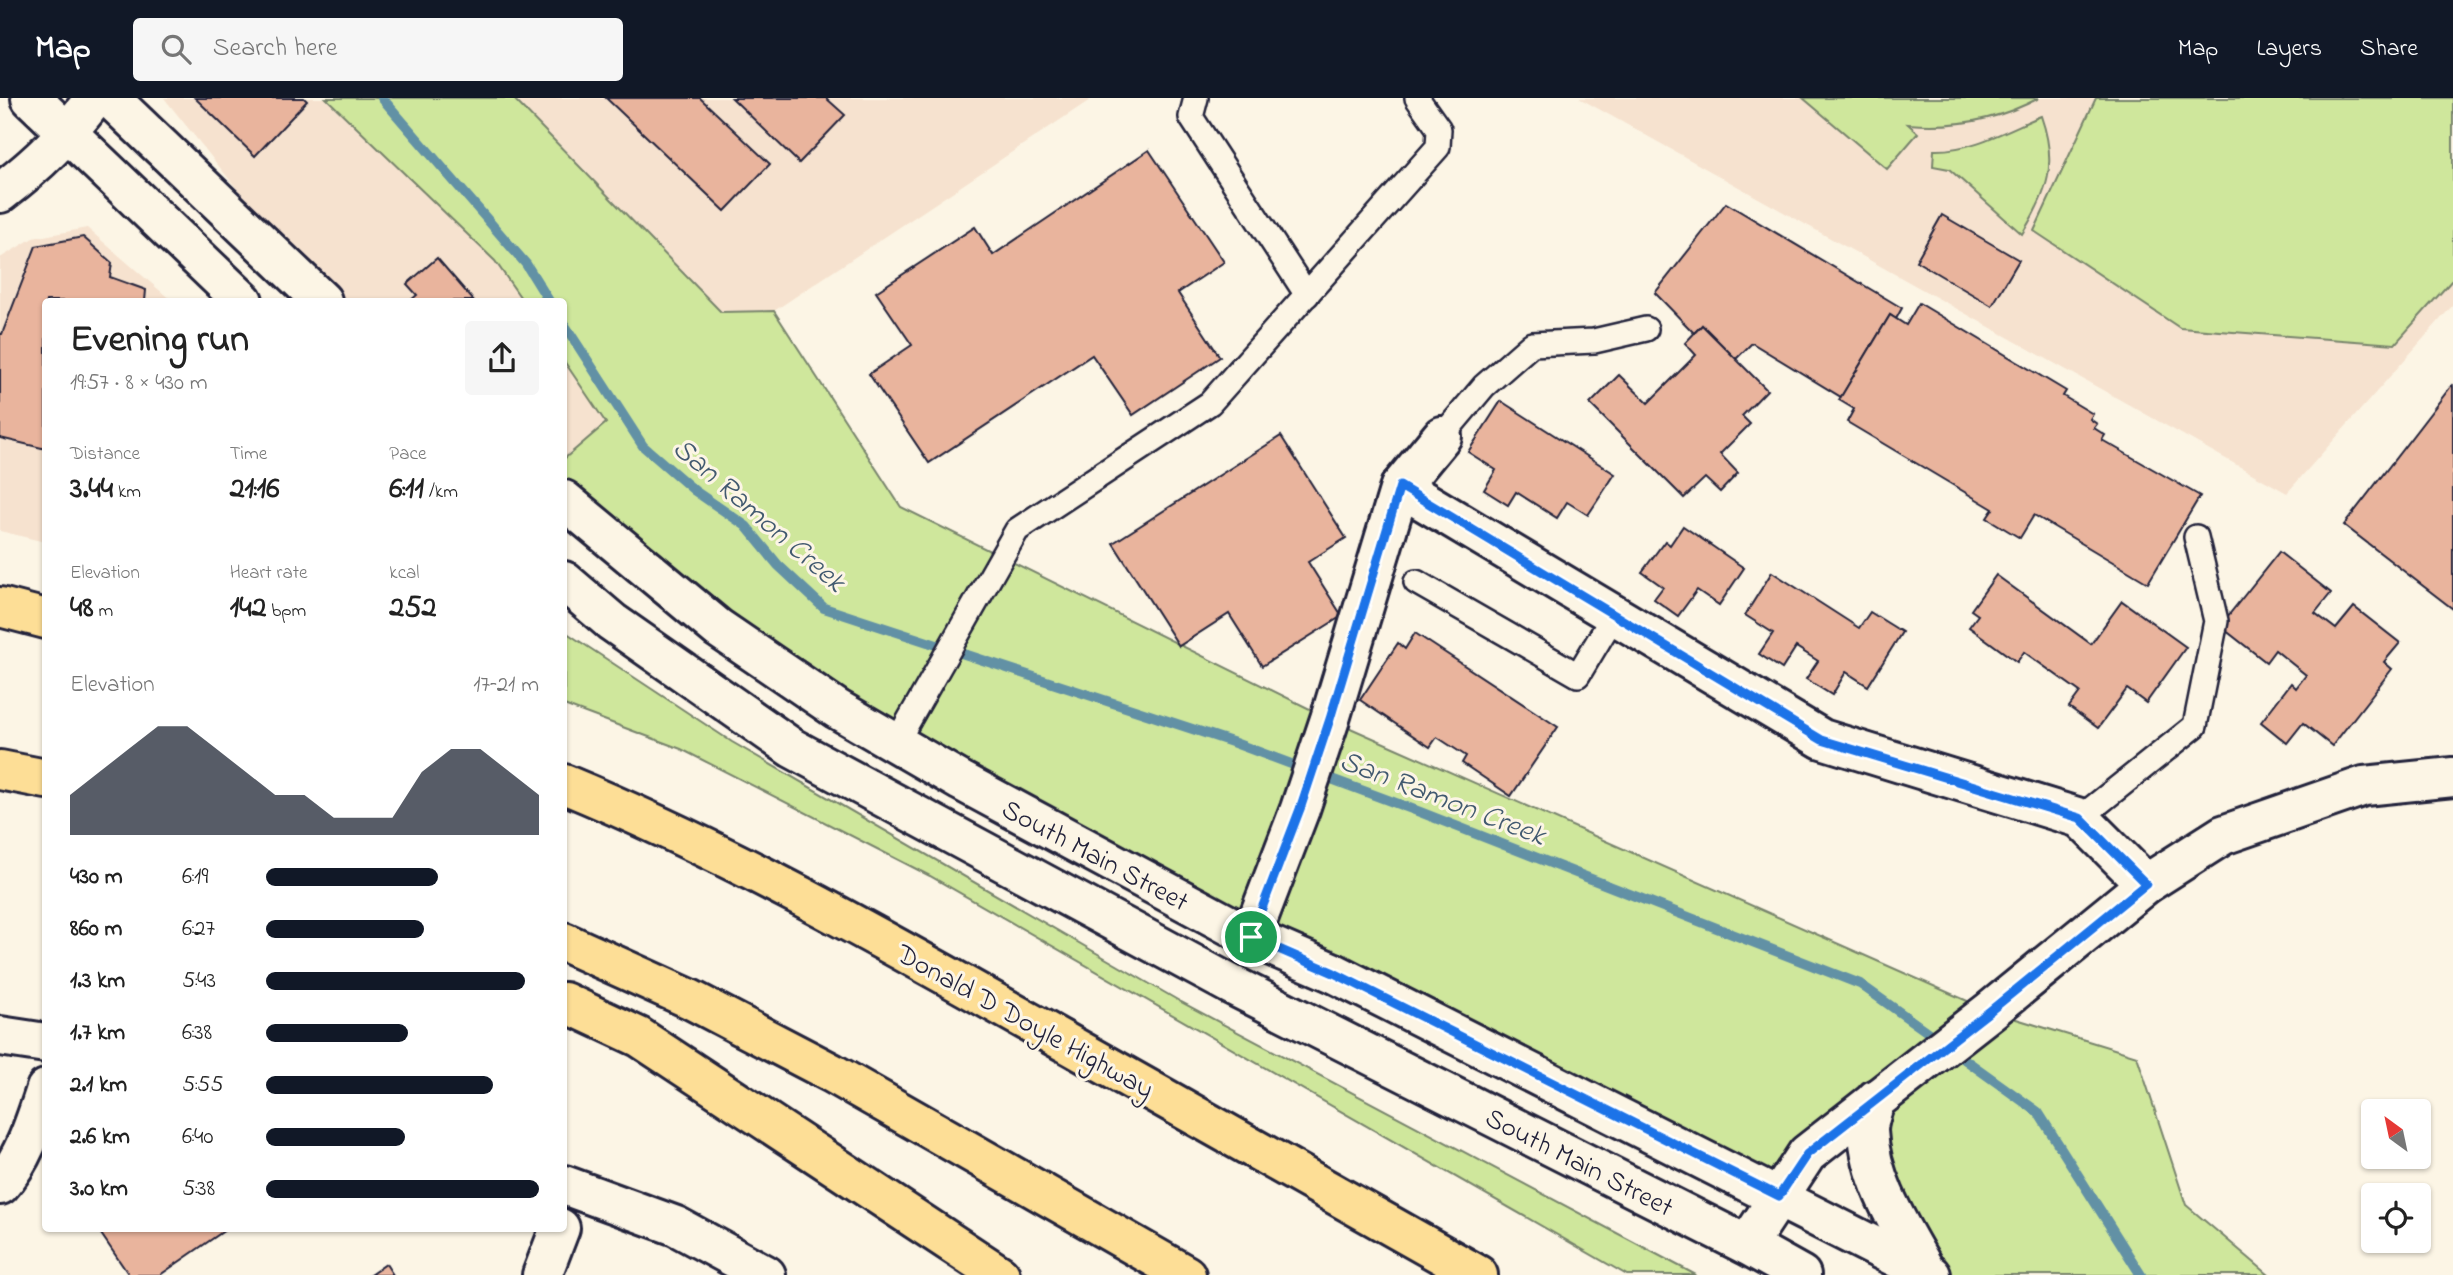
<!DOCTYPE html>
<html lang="en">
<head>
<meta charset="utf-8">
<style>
	:root { --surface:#fff; --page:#f6f6f6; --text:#222; --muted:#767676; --accent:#111827 }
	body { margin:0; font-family:"Indie Flower",sans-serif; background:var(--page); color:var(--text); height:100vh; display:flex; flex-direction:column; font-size:26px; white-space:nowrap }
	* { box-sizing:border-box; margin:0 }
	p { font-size:23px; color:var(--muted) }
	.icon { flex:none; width:38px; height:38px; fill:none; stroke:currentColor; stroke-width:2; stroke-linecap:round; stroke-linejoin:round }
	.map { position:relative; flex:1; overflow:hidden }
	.side { position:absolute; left:42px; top:200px; width:525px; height:934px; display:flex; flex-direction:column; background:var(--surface); border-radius:7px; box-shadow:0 2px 5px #0004 }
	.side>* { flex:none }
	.needle { width:46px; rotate:327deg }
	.buttons { position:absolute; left:2361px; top:1001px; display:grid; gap:14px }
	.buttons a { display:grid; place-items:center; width:70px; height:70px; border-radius:7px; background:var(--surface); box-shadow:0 2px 5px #0004; font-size:35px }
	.pin { position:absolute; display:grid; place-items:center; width:60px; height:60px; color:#fff; margin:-30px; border:4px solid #fff; border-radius:50%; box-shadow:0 2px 7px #0007 }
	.round { display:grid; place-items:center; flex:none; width:74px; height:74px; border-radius:7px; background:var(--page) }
	.overview { display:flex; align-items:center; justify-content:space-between; height:119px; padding:0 28px }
	h1 { font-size:38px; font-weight:800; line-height:52px }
	.metrics { display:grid; grid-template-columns:repeat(3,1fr); gap:10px; height:119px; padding:7px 28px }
	.metrics div { display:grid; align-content:center }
	.metrics b { font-size:30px; font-weight:800 }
	.metrics small { font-size:19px; font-weight:400 }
	.metrics p { font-size:19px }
	.chart { height:196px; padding:14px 28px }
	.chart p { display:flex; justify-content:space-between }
	.chart svg { width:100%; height:126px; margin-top:7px; fill:var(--accent); opacity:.7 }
	ul { padding:0 28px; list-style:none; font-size:23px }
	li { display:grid; grid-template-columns:112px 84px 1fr; align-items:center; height:52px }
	li i { height:18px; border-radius:9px; background:var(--accent) }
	header { display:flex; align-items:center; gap:42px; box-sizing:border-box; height:98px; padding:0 35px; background:var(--accent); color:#fff }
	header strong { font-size:33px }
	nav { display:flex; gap:38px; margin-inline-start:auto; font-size:24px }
	.search { width:490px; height:63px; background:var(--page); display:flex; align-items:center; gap:18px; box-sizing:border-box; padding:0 24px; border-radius:7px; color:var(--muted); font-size:26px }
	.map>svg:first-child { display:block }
</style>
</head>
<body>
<header>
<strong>Map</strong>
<div class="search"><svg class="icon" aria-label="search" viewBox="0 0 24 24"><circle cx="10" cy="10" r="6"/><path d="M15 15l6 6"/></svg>Search here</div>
<nav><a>Map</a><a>Layers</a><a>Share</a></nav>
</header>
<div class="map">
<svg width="2453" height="1177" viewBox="0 0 2453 1177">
	<rect width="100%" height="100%" fill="#fcf5e5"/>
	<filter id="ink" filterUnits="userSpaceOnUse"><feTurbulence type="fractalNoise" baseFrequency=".0143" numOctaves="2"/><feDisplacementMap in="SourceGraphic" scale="14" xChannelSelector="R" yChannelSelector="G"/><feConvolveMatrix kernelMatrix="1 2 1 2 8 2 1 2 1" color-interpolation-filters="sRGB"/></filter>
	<g filter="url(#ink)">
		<!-- built -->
		<g fill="#f6e2cf">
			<path d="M 164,0 L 326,0 L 495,163 L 523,203 L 327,203 Z"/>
			<path d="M 513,0 L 1093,0 L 774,213 L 721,214 Z"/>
			<path d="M 1579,0 L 2453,0 L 2453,207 L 2287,395 Z"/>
			<path d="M 87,130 L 172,203 L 46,203 L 45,444 L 0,433 L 0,160 L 33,140 Z"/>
			<path d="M 564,263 L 606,325 L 564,361 Z"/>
		</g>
		<!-- green -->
		<g fill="#cfe79c" stroke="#78846c" stroke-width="2">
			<path d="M 326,0 L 513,0 L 721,214 L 774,213 L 901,409 L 1330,621 L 1990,913 L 2137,958 L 2186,1107 L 2269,1177 L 1931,1177 L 1868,1031 L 1779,1098 L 961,683 L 564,402 L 564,361 L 606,325 L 564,263 L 564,203 L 523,203 L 495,163 Z"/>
			<path d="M 1803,0 L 2039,0 C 1998,22 1954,30 1908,26 L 1918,35 L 1887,71 Z"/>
			<path d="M 2096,0 L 2453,0 L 2453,181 L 2395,246 L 2180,230 L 2034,133 Z"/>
			<path d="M 2041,18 C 2058,67 2048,94 2022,136 L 1949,71 L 1933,68 L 1934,52 C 1972,53 2007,32 2041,18 Z"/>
			<path d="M 564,533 L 732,644 L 1181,904 L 1696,1177 L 1627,1177 L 930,778 L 681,651 L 564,607 Z"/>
		</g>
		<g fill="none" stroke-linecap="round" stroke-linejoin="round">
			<!-- stream -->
			<g stroke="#6291a5" stroke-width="10">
				<path d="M 382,0 L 526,166 L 549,203"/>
				<path d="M 564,226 L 643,348 L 695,393 L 746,428 L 778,467 L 824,510 L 1232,644 L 1420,714 L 1860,886 L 1940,943"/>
				<path d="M 1953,953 L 2038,1014 L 2141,1177"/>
			</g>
		</g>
		<!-- building -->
		<g fill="#e9b49d" stroke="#22223b" stroke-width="2">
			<path d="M 195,0 L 304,0 L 307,3 L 255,58 Z"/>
			<path d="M 606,0 L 700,0 L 770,66 L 725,113 Z"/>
			<path d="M 732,0 L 826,0 L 845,17 L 799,65 Z"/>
			<path d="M 1149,52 L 1224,164 L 1178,195 L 1220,259 L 1133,317 L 1092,257 L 929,365 L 869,276 L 912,247 L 876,194 L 975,129 L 993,157 Z"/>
			<path d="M 1726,105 L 1902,210 L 1896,221 L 1890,217 L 1841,299 L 1752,245 L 1736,261 L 1702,227 L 1694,235 L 1655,195 Z"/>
			<path d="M 1942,117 L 2019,162 L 1992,208 L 1916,163 Z"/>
			<path d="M 83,139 L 112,165 L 110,179 L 146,192 L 145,203 L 46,203 L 46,351 L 0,340 L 0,236 L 2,236 L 36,148 Z"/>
			<path d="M 437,160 L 474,203 L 410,203 L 417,197 L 407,186 Z"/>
			<path d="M 1919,205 L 2066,293 L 2063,298 L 2093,316 L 2090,321 L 2097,326 L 2094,330 L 2105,337 L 2102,342 L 2200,398 L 2148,485 L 2034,417 L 2020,440 L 1987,420 L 1993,411 L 1847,324 L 1854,311 L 1839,302 L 1890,217 L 1906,227 Z"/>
			<path d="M 1702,227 L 1767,292 L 1742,318 L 1750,326 L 1720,356 L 1738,375 L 1720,394 L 1705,380 L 1684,400 L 1590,306 L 1619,277 L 1648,305 L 1696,257 L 1685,245 Z"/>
			<path d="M 2452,287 L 2453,288 L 2453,511 L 2344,427 Z"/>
			<path d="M 1501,303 L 1615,376 L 1588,417 L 1567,404 L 1557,420 L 1516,394 L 1508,407 L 1484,392 L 1496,372 L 1468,354 Z"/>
			<path d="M 1281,338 L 1346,440 L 1308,464 L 1342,518 L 1262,568 L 1229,516 L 1179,548 L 1113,445 Z"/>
			<path d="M 1683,428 L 1744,470 L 1719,507 L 1697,492 L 1678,518 L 1654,501 L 1663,489 L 1642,474 L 1665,443 L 1670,447 Z"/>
			<path d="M 2279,454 L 2331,495 L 2315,515 L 2336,531 L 2354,509 L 2400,545 L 2384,564 L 2392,571 L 2332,648 L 2303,625 L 2287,645 L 2261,624 L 2291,585 L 2296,590 L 2306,577 L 2275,552 L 2266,564 L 2220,528 Z"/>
			<path d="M 1772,474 L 1859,530 L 1870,514 L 1902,534 L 1868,588 L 1846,574 L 1832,597 L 1806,581 L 1818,563 L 1796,549 L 1782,571 L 1759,556 L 1773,535 L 1745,517 Z"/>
			<path d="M 1996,477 L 2091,546 L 2122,503 L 2186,549 L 2146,605 L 2127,591 L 2098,630 L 2069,609 L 2080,594 L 2024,554 L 2017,564 L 1969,529 L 1978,517 L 1971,512 Z"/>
			<path d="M 1415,535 L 1558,629 L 1511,698 L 1462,665 L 1466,658 L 1437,639 L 1430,649 L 1360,602 L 1398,545 L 1405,551 Z"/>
			<path d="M 97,1130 L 228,1130 L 160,1177 L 129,1177 Z"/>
			<path d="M 386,1166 L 393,1177 L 370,1177 Z"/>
		</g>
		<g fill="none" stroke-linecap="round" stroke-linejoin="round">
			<!-- service casing -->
			<g stroke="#22223b" stroke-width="28">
				<g id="service">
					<path d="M 1196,0 L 1191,19 L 1307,197"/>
					<path d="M 1442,338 L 1484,288 L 1532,246 L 1594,243 L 1646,231"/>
					<path d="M 1416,484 L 1578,577 L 1614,517"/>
					<path d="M 896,645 L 1017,432 L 1210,305 L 1438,49 L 1439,31 L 1417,0"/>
					<path d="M 2080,720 L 2195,628 L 2216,523 L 2196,439"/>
				</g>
			</g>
			<!-- minor casing -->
			<g stroke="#22223b" stroke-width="44">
				<g id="minor">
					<path d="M 0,95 C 41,64 64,40 95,0"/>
					<path d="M 1442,338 L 1400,389 L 1822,641 L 2080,720 L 2146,786"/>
					<path d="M 1251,839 L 1300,711 L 1330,621 L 1400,389"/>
					<path d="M 0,938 L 46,945"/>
					<path d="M 0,1087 C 24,1061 35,1024 46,991"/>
					<path d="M 564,1087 L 676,1128 L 766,1177"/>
					<path d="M 1747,1147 L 1807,1056 L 1990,913 L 2146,786 L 2223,737 L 2364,688 L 2453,679"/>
					<path d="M 542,1177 L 560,1130"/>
				</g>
			</g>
			<!-- secondary casing -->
			<g stroke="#22223b" stroke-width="44">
				<g id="secondary">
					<path d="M 31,0 L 243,203"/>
					<path d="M 110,0 L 322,203"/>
					<path d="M 564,402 L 718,530 L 837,611 L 961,683 L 1251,839 L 1334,875 L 1931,1177"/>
					<path d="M 564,483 L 612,524 L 792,650 L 1228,885 L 1747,1147 L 1801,1177"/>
					<path d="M 1876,1001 C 1873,1010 1868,1023 1868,1033 C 1870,1084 1902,1131 1926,1174"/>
				</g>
			</g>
			<!-- motorway casing -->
			<g stroke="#22223b" stroke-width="44">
				<g id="motorway">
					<path d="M 0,509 L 46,521"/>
					<path d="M 0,672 L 46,681"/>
					<path d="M 564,686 C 729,754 884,842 1040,930 C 1186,1012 1332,1095 1478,1177"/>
					<path d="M 564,844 L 690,901 L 832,975 L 1186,1177"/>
					<path d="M 564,904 L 639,939 L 1000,1177"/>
				</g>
			</g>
			<!-- service -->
			<use href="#service" stroke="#fcf5e5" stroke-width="23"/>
			<!-- minor -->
			<use href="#minor" stroke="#fcf5e5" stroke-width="38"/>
			<!-- secondary -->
			<use href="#secondary" stroke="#fcf5e5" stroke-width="38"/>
			<!-- motorway -->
			<use href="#motorway" stroke="#fdde96" stroke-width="38"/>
		</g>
	</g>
	<g fill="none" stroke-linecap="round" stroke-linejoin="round" filter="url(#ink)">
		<!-- route casing -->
		<g stroke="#fff" stroke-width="14">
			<path id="route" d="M 1400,388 L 1822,642 L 2080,720 L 2146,786 L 1990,913 L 1807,1056 L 1779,1098 L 1334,875 L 1251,839 L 1300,711 L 1330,621 Z"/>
		</g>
		<!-- route -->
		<use href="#route" stroke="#1a73e8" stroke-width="9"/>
	</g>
	<g text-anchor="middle" stroke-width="6" stroke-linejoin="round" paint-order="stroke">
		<!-- street labels -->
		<g font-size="28" fill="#22223b" stroke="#fcf5e5">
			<text transform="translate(1096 756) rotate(28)" y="10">South Main Street</text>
			<text transform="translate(1026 922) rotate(29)" y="10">Donald D Doyle Highway</text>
			<text transform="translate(1580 1063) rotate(27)" y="10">South Main Street</text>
		</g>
		<!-- water labels -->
		<g font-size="30" font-style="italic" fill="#425a70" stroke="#fcf5e5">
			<text transform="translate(760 416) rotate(41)" y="10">San Ramon Creek</text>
			<text transform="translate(1443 699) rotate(21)" y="10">San Ramon Creek</text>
		</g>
	</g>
</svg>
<div class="buttons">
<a><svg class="needle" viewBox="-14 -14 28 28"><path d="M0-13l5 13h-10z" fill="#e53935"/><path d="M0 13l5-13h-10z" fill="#767676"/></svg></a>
<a><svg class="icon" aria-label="locate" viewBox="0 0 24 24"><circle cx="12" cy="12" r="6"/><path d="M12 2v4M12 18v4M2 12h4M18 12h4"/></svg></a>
</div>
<div class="pin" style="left:1251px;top:839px;background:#1e9e55"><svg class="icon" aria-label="arrive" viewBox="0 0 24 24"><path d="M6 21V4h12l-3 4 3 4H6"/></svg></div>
<section class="side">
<div class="overview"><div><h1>Evening run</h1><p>19:57 · 8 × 430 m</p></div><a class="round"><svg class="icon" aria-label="share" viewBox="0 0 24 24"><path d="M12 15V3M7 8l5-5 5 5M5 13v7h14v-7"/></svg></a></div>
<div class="metrics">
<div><p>Distance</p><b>3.44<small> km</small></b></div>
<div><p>Time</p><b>21:16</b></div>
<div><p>Pace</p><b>6:11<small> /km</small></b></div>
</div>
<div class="metrics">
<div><p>Elevation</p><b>48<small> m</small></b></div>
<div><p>Heart rate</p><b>142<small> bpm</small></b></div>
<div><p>kcal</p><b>252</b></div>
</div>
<div class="chart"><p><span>Elevation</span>17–21 m</p>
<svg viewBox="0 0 160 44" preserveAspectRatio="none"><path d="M0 44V30L10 22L20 14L30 6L40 6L50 14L60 22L70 30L80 30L90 38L100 38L110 38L120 22L130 14L140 14L150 22L160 30V44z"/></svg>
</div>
<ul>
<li><b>430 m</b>6:19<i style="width:63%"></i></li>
<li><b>860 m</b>6:27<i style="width:58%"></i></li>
<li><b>1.3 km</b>5:43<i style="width:95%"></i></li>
<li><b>1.7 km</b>6:38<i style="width:52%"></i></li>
<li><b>2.1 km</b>5:55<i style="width:83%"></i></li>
<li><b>2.6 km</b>6:40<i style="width:51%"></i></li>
<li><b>3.0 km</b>5:38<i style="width:100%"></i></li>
</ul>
</section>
</div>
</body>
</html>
